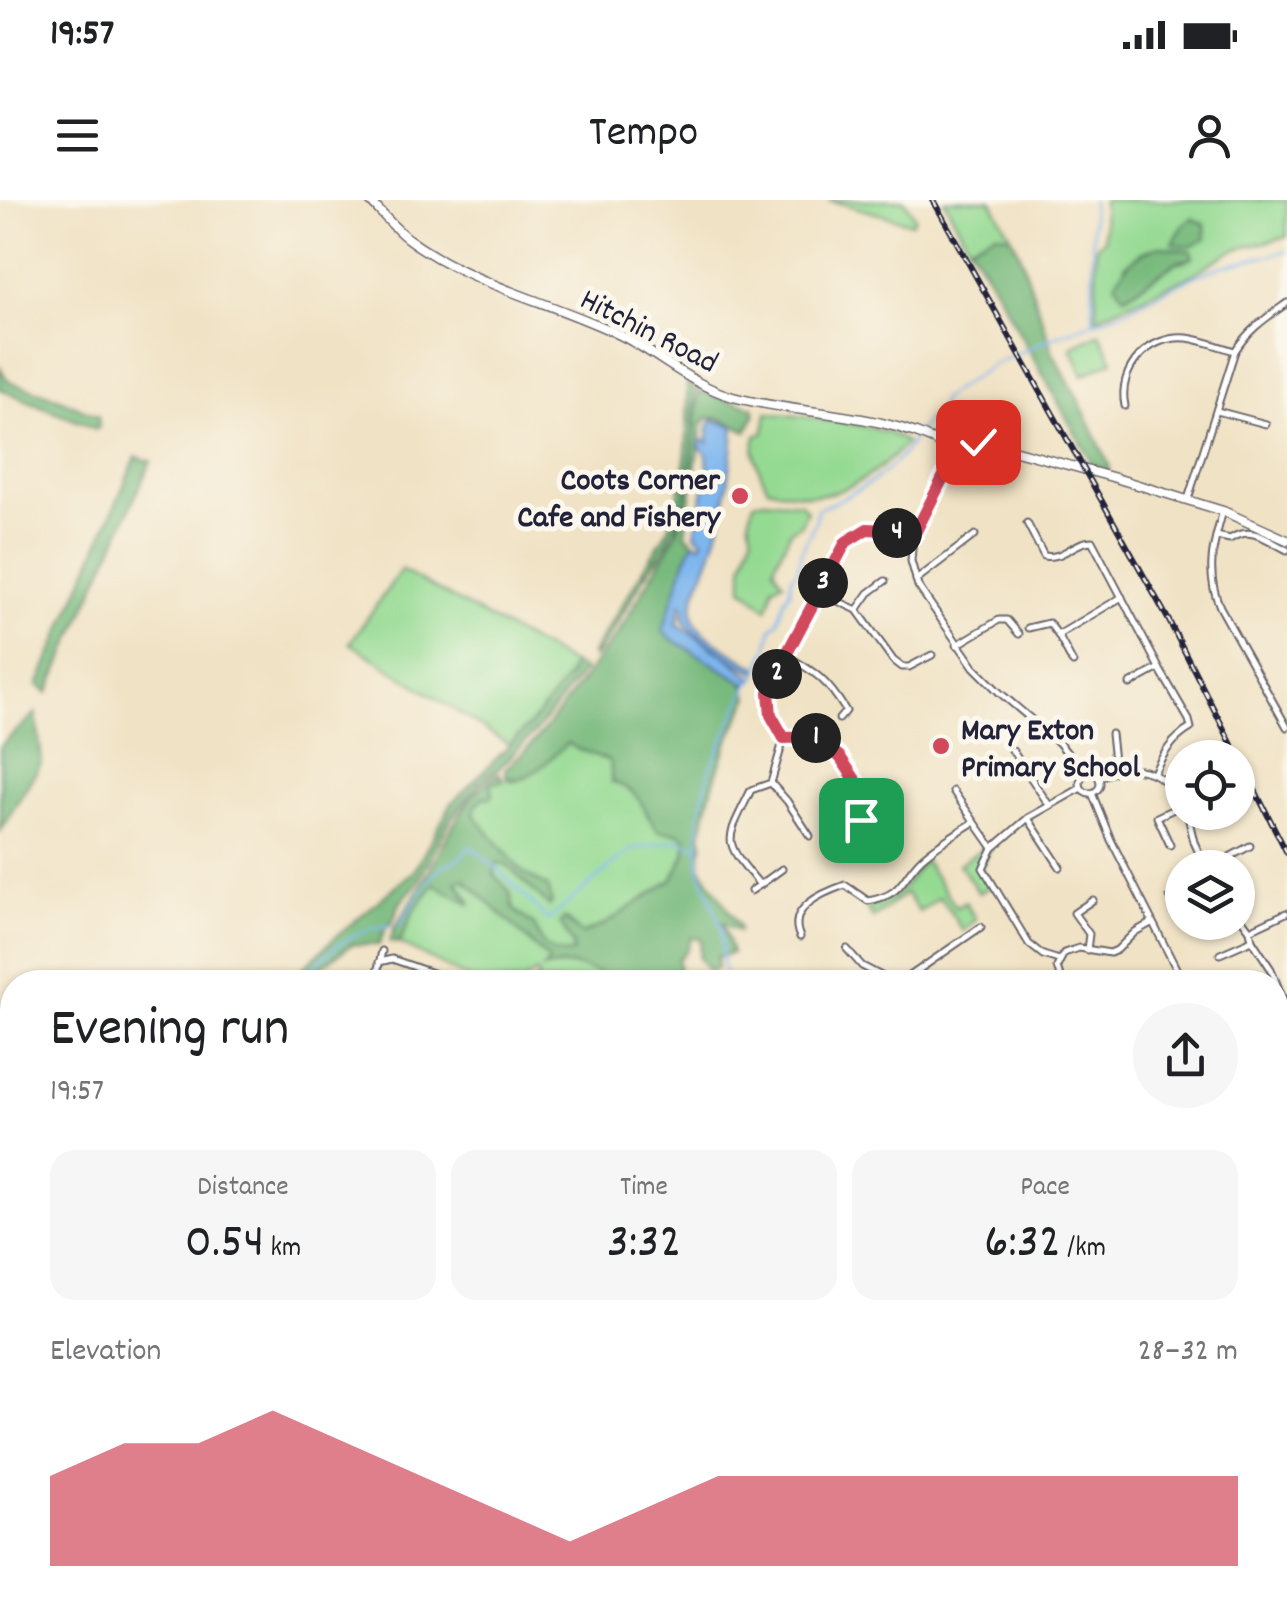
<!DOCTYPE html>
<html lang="en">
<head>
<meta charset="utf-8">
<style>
	:root { --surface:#fff; --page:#f6f6f6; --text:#202124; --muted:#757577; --accent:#d1495b }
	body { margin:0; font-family:Dekko,sans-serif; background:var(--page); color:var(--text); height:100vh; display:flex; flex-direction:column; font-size:38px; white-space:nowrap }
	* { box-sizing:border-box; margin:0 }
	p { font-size:32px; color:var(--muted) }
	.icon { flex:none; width:55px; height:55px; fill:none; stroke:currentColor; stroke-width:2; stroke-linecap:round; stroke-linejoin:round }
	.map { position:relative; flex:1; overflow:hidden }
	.side { position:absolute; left:0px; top:770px; width:1288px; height:642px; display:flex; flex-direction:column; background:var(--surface); border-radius:40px 40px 0 0; box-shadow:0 2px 8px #0004 }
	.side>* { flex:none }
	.controls { position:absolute; left:1165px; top:540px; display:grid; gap:20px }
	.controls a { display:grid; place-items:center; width:90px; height:90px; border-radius:50%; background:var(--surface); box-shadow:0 2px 8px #0004; font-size:50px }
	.pin { position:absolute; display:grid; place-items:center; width:85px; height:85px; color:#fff; margin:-42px; border-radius:20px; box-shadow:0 5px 15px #0006 }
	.km { position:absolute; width:50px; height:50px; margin:-25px; border-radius:50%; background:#222; color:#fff; font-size:28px; line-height:50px; text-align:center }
	.round { display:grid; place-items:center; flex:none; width:105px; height:105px; border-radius:52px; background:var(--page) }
	.overview { display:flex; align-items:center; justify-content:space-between; height:170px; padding:0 50px }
	h1 { font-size:55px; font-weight:600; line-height:75px }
	.figures { display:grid; grid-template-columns:repeat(3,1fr); gap:15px; height:170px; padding:10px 50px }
	.figures div { display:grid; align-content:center; border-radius:25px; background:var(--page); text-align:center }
	.figures b { font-size:50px; font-weight:600 }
	.figures small { font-size:28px; font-weight:400 }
	.figures p { font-size:28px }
	.chart { height:280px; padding:20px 50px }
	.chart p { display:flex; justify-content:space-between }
	.chart svg { width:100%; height:180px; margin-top:10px; fill:var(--accent); opacity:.7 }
	.status { display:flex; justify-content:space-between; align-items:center; height:70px; padding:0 50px; background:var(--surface); direction:ltr }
	.status svg { height:28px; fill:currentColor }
	header { display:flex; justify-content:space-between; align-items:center; height:130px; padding:0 50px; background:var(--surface); font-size:45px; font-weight:600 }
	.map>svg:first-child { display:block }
</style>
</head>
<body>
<div class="status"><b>19:57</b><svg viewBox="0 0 49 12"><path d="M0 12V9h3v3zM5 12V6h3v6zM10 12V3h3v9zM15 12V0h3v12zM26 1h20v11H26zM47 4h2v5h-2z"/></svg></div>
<header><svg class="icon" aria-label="menu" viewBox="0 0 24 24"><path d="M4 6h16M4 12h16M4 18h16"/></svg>Tempo<svg class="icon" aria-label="person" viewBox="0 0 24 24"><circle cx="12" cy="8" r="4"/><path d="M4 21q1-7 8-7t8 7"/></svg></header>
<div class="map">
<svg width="1287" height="1412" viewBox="0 0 1287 1412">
	<rect width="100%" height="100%" fill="#fbf7ec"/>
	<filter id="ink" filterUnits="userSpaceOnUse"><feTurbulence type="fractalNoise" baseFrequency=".01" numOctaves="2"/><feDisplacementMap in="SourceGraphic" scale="20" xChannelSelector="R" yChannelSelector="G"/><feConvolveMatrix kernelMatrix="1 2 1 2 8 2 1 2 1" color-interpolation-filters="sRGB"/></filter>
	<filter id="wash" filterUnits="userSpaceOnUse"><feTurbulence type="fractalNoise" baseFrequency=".0048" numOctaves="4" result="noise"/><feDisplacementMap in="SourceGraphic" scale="40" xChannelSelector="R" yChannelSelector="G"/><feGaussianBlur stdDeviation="2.25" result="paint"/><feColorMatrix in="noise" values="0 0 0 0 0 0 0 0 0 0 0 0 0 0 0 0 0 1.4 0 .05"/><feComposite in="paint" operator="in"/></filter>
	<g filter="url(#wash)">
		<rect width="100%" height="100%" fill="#f0e2c4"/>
		<!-- green -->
		<g fill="#95da93" stroke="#5c7e67" stroke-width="2.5" fill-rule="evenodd">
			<path d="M 828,0 L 904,0 L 915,17 L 912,23 Z"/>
			<path d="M 944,0 L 991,0 L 1011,36 L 996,33 L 969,46 Z"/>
			<path d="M 1103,0 L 1287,0 L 1287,37 L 1233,50 L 1190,76 L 1096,118 L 1096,46 L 1104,40 ZM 1160,46 L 1191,51 L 1186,61 L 1178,62 L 1125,96 L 1125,65 L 1142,52 Z"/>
			<path d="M 1100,133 L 1113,161 L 1083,175 L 1071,147 Z"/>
			<path d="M 767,213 C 794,215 891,225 906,243 C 882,270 846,297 808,295 C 795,294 781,290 768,288 C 759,271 751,254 756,236 L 764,232 Z"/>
			<path d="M 764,300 L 801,303 L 807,311 L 801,324 L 790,331 C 786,345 778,354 774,368 L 783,382 L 773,386 L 771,399 L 767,409 L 743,388 L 743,366 L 753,335 L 749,320 L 754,302 Z"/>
			<path d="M 401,370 L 572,464 C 565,492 530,524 509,545 L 350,443 Z"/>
			<path d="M 568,543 L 575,548 L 610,561 L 624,586 L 641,598 L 648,617 L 687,639 L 685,654 L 672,680 L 604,725 L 581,734 L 567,720 C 568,733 573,743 573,753 C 552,756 540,746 535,726 L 514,710 L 510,692 L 494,674 L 497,663 L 508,666 L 549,705 L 548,687 L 523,673 L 474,615 L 475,607 L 483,597 L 490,598 L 491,584 L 507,578 L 514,581 L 525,578 Z"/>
			<path d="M 988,645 L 990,648 L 980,668 L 991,686 L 979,693 L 959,664 Z"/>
			<path d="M 924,660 L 956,707 L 965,702 L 976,720 L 963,731 L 940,697 L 919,712 L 906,693 L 873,718 L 867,709 C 872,706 878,706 883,703 C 901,694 913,675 924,660 Z"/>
			<path d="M 464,679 L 549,760 L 545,768 C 577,761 599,771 629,782 L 534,782 L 539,778 L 537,772 L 522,782 L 476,782 L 399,743 L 414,710 L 434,683 L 469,699 L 456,680 Z"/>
			<path d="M 901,1400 L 1211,1400 L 1206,1403 L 1205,1412 L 905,1412 Z"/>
		</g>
		<!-- forest -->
		<g fill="#78ba7d" stroke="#4d6e5c" stroke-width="2.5">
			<path d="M 1192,18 L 1205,24 L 1206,39 L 1190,47 L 1173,43 L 1184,24 Z"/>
			<path d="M 996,33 L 1011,36 L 1020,54 L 1053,153 L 1078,199 L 1109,265 L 1109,271 L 1093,265 L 987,74 L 969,46 Z"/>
			<path d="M 1159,46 L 1191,51 L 1193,58 L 1177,62 L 1125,96 L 1115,83 C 1126,63 1137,53 1159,46 Z"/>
			<path d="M 0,167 L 8,181 L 55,197 L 98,216 L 99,227 L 96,229 L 0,189 Z"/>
			<path d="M 687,184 L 695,188 C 694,233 693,284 676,326 C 670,343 657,358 647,373 C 629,401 614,431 594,458 L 592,454 L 669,328 C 687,276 689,238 687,184 Z"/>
			<path d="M 699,191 L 753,207 L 755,215 L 747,231 L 719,218 L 707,218 L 702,224 L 685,333 L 694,342 L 685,361 L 667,436 L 743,482 L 749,498 L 727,543 L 712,587 L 701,633 L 703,644 L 700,653 L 700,667 L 739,726 L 739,731 L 723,723 L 732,753 L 717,757 L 718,766 L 710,772 L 699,758 L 701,739 L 691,738 L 686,751 L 678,759 L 679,773 L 671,780 L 672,782 C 659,782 644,784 631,782 C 596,778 582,757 543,769 L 549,760 L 464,679 L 456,681 L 471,705 L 434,684 L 414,710 L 399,743 L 390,742 L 394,729 C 410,705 425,680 438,654 C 455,622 467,594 499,573 L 503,580 L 491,584 L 493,595 L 490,598 L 483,597 L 475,607 L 474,615 L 523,673 L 548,687 L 552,702 L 549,706 L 508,666 L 497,663 L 494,674 L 510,692 L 514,710 L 535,726 C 540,746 552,756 573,753 L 573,745 L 560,723 L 564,719 L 582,734 L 604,725 L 672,680 L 685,655 L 687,639 L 678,633 L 658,631 C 641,607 643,592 612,582 L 610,561 L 575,548 L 568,543 C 551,557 530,584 507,578 L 505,569 L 526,550 L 545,529 L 619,432 L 677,333 L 689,286 Z"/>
			<path d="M 136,257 L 151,261 L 48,493 L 38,485 Z"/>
			<path d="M 572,464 L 584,470 L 537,530 L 500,567 L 480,583 L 452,617 L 417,683 L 400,703 L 393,721 L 385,729 L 379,745 L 352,744 L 306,778 L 301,770 L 337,736 L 414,671 L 452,603 L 531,524 L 569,476 Z"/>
			<path d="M 36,513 L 42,562 L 0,631 L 0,546 Z"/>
		</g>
		<!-- water -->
		<path fill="#7eb6ee" stroke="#506c94" stroke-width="2.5" d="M 713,220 L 734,226 C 731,277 723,330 702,377 C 697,390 688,408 695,422 C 704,439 741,457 757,468 L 756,473 C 744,467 693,434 686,424 C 681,417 684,414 685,407 L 681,404 L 677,424 L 727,457 L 754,479 L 747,484 L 667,436 L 663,431 L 685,361 L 694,342 L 701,344 L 703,340 L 695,334 L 708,270 L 707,255 L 700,248 L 700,238 L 708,243 L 708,226 Z"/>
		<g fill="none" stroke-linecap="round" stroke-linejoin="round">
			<!-- stream -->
			<g stroke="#7eb6ee" stroke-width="2.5">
				<path d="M 1092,0 L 1093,123"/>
				<path d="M 918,231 L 940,207 L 942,199 L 992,165 L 1056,136 L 1122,112 L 1190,78 L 1223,66 L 1287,51"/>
				<path d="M 399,726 L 431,677 L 442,667 L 457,660 L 471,647 L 498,669 L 548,720 L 630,650 L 677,640 L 698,647"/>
				<path d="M 302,776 C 328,754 354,725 392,726"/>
				<path d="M 293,782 L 298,779"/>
				<path d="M 728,782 L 723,765 L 721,727 L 699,668 L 699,618 L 709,572 L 748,486 L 756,476 L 767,449 L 772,428 L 778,422 L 785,398 L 790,391 L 791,378 L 797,370 L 802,350 L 816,320 L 817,309 C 853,296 895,272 914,238"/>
				<path d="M 0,915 L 12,922"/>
				<path d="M 0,1079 L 12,1067"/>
			</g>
		</g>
	</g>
	<g filter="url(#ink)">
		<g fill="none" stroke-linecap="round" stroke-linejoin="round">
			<!-- minor casing -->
			<g stroke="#6a656b" stroke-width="9">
				<g id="minor">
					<path d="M 1125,206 C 1117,169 1149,134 1187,138 C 1203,140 1220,147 1235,151"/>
					<path d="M 1217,211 L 1266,224"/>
					<path d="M 952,259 L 913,337 L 911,361 L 918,386 L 974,467 L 999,492 L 1058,542 L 1085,574"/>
					<path d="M 1188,299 L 1235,151 C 1249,129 1266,118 1287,103"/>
					<path d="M 1223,311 C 1213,345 1205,373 1220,407 L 1287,527"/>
					<path d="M 1027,323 L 1044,356 C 1063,360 1074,341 1092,341 L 1159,468 L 1189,520 L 1191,528 C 1172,539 1163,554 1154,573"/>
					<path d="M 1216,336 L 1230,339 C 1251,325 1267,340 1287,350"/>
					<path d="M 916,380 L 975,335"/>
					<path d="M 818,392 L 857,410 L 893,460 L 902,467 L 909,467 L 932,455"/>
					<path d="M 857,410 L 869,393 L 885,381"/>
					<path d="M 1028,428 L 1049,423 L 1058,435 L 1122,397"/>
					<path d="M 1058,435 L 1073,463"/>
					<path d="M 957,445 L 999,420 L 1007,420 L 1019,434"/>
					<path d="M 785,455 C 816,472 828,481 846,511 L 839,519"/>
					<path d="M 1130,484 L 1159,468"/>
					<path d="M 1111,534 L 1115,570"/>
					<path d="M 784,538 L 814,537 L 840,557 L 866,596 L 861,620 L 835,639"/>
					<path d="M 1012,550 L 1049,605"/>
					<circle cx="1090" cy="583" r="10"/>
					<path d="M 1099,578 C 1133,561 1160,569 1182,600"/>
					<path d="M 771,583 L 787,601 L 810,636"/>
					<path d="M 953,591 L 993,648"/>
					<path d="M 1092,593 L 1111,640 L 1183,782"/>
					<path d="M 1187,612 L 1194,642 L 1206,668"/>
					<path d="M 1028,618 L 1060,667"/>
					<path d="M 1170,645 L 1157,617 L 1182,605"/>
					<path d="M 1209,668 L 1250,646"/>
					<path d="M 782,669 L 760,685 C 721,638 725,644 751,590 L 771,583 L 784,538 L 771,515 L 769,492 L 785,455 L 846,342 L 867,329 L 885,329 L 913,337"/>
					<path d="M 751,691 L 760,685"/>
					<path d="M 1170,697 L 1182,688"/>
					<path d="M 1238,714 L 1250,730 L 1252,740 L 1271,769 L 1287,810"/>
					<path d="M 1250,730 L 1286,713"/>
					<path d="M 800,737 C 786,708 822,693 845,685 L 868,701 C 905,694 899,680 922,658 C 937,644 957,633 974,622"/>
					<path d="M 847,749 L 862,766 L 893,782"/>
					<path d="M 1087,750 L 1089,734 L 1074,713 L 1093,700"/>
					<path d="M 1220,754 L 1252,740"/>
					<path d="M 1059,760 L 1043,755 L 1029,744 L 983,668 L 993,648 L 1028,618 L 1081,588"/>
					<path d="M 379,762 L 392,759 L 458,782"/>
					<path d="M 375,782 L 382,751"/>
					<path d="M 901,782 L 981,727"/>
					<path d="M 1062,782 L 1057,767 L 1064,753 L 1079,748 L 1110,753 L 1117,750 L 1135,732 L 1151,723"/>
					<path d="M 1282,856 L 1287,845"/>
					<path d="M 1275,934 L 1287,944"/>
					<path d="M 1275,992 L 1287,1002"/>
					<path d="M 1275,1015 L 1287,1010"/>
					<path d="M 1275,1095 L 1287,1089"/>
					<path d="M 1275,1104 L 1287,1126"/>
					<path d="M 1275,1195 L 1287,1183"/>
					<path d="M 1275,1281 L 1287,1299"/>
					<path d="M 388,1400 L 389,1412"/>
					<path d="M 517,1400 L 517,1412"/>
					<path d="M 898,1400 L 901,1412"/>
					<path d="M 576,1412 L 596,1400"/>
					<path d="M 761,1412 L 782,1405"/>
				</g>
			</g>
			<!-- tertiary casing -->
			<g stroke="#6a656b" stroke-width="11">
				<g id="tertiary">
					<path d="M 369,0 C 381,12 393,27 407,38 C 470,85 550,101 620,135 C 659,154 691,185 733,197 C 803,216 882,211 947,247"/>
					<path d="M 947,247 L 948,257 L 954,260 L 962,255 L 963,248"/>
					<path d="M 963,248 L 967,244 L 987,243 L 1112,277 L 1223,311 L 1287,340"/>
				</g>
			</g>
			<!-- minor -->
			<use href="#minor" stroke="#fff" stroke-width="5"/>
			<!-- tertiary -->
			<use href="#tertiary" stroke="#fff" stroke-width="8"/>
			<!-- rail casing -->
			<g stroke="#22223b" stroke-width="6">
				<path id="rail" d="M 933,0 L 1168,419 L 1287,653"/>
			</g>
			<!-- rail -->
			<use href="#rail" stroke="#fbf7ec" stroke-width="2.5" stroke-dasharray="8" stroke-linecap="butt"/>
		</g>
	</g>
	<g fill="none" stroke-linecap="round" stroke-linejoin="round" filter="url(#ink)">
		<!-- route casing -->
		<g stroke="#fff" stroke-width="20">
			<path id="route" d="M 861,620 L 866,596 L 840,557 L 814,537 L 784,538 L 771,515 L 769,492 L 786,455 L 846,342 L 867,329 L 885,330 L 913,337 L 952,260 L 961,257 C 968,245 961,245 978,242"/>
		</g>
		<!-- route -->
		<use href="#route" stroke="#d1495b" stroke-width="12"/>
	</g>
	<!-- markers -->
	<g fill="#d1495b" stroke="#fbf7ec" stroke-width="4">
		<circle cx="740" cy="296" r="10"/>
		<circle cx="941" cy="546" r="10"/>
	</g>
	<g text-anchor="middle" stroke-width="10" stroke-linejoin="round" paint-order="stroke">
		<!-- street labels -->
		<g font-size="32" fill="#22223b" stroke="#fbf7ec">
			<text transform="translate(650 129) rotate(27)" y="11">Hitchin Road</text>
		</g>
		<!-- poi labels -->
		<g font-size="32" font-weight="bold" fill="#22223b" stroke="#fbf7ec" text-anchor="end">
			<text x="720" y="289">Coots Corner<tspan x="720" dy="37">Cafe and Fishery</tspan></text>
			<text x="961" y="539" text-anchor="start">Mary Exton<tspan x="961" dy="37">Primary School</tspan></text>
		</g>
	</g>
</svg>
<div class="controls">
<a><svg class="icon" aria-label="locate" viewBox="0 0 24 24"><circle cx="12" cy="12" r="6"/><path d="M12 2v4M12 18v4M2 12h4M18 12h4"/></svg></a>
<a><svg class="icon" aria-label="layers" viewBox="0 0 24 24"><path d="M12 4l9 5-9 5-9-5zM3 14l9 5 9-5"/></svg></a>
</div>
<div class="pin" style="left:861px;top:620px;background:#1e9e55"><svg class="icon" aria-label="arrive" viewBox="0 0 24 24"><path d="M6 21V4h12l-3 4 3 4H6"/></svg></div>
<div class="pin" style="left:978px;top:242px;background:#d93025"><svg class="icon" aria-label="check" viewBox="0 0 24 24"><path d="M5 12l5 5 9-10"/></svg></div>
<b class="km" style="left:816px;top:538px">1</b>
<b class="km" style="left:777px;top:474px">2</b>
<b class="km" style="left:823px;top:383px">3</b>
<b class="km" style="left:897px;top:333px">4</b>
<section class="side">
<div class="overview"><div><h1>Evening run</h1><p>19:57</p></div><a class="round"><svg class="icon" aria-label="share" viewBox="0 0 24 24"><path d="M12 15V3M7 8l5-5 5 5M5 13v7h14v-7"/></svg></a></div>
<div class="figures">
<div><p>Distance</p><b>0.54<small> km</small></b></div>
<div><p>Time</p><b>3:32</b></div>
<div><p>Pace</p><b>6:32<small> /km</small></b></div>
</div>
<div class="chart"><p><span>Elevation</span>28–32 m</p>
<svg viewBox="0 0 160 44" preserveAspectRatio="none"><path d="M0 44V22L10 14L20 14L30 6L40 14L50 22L60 30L70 38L80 30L90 22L100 22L110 22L120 22L130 22L140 22L150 22L160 22V44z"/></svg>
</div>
</section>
</div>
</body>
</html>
